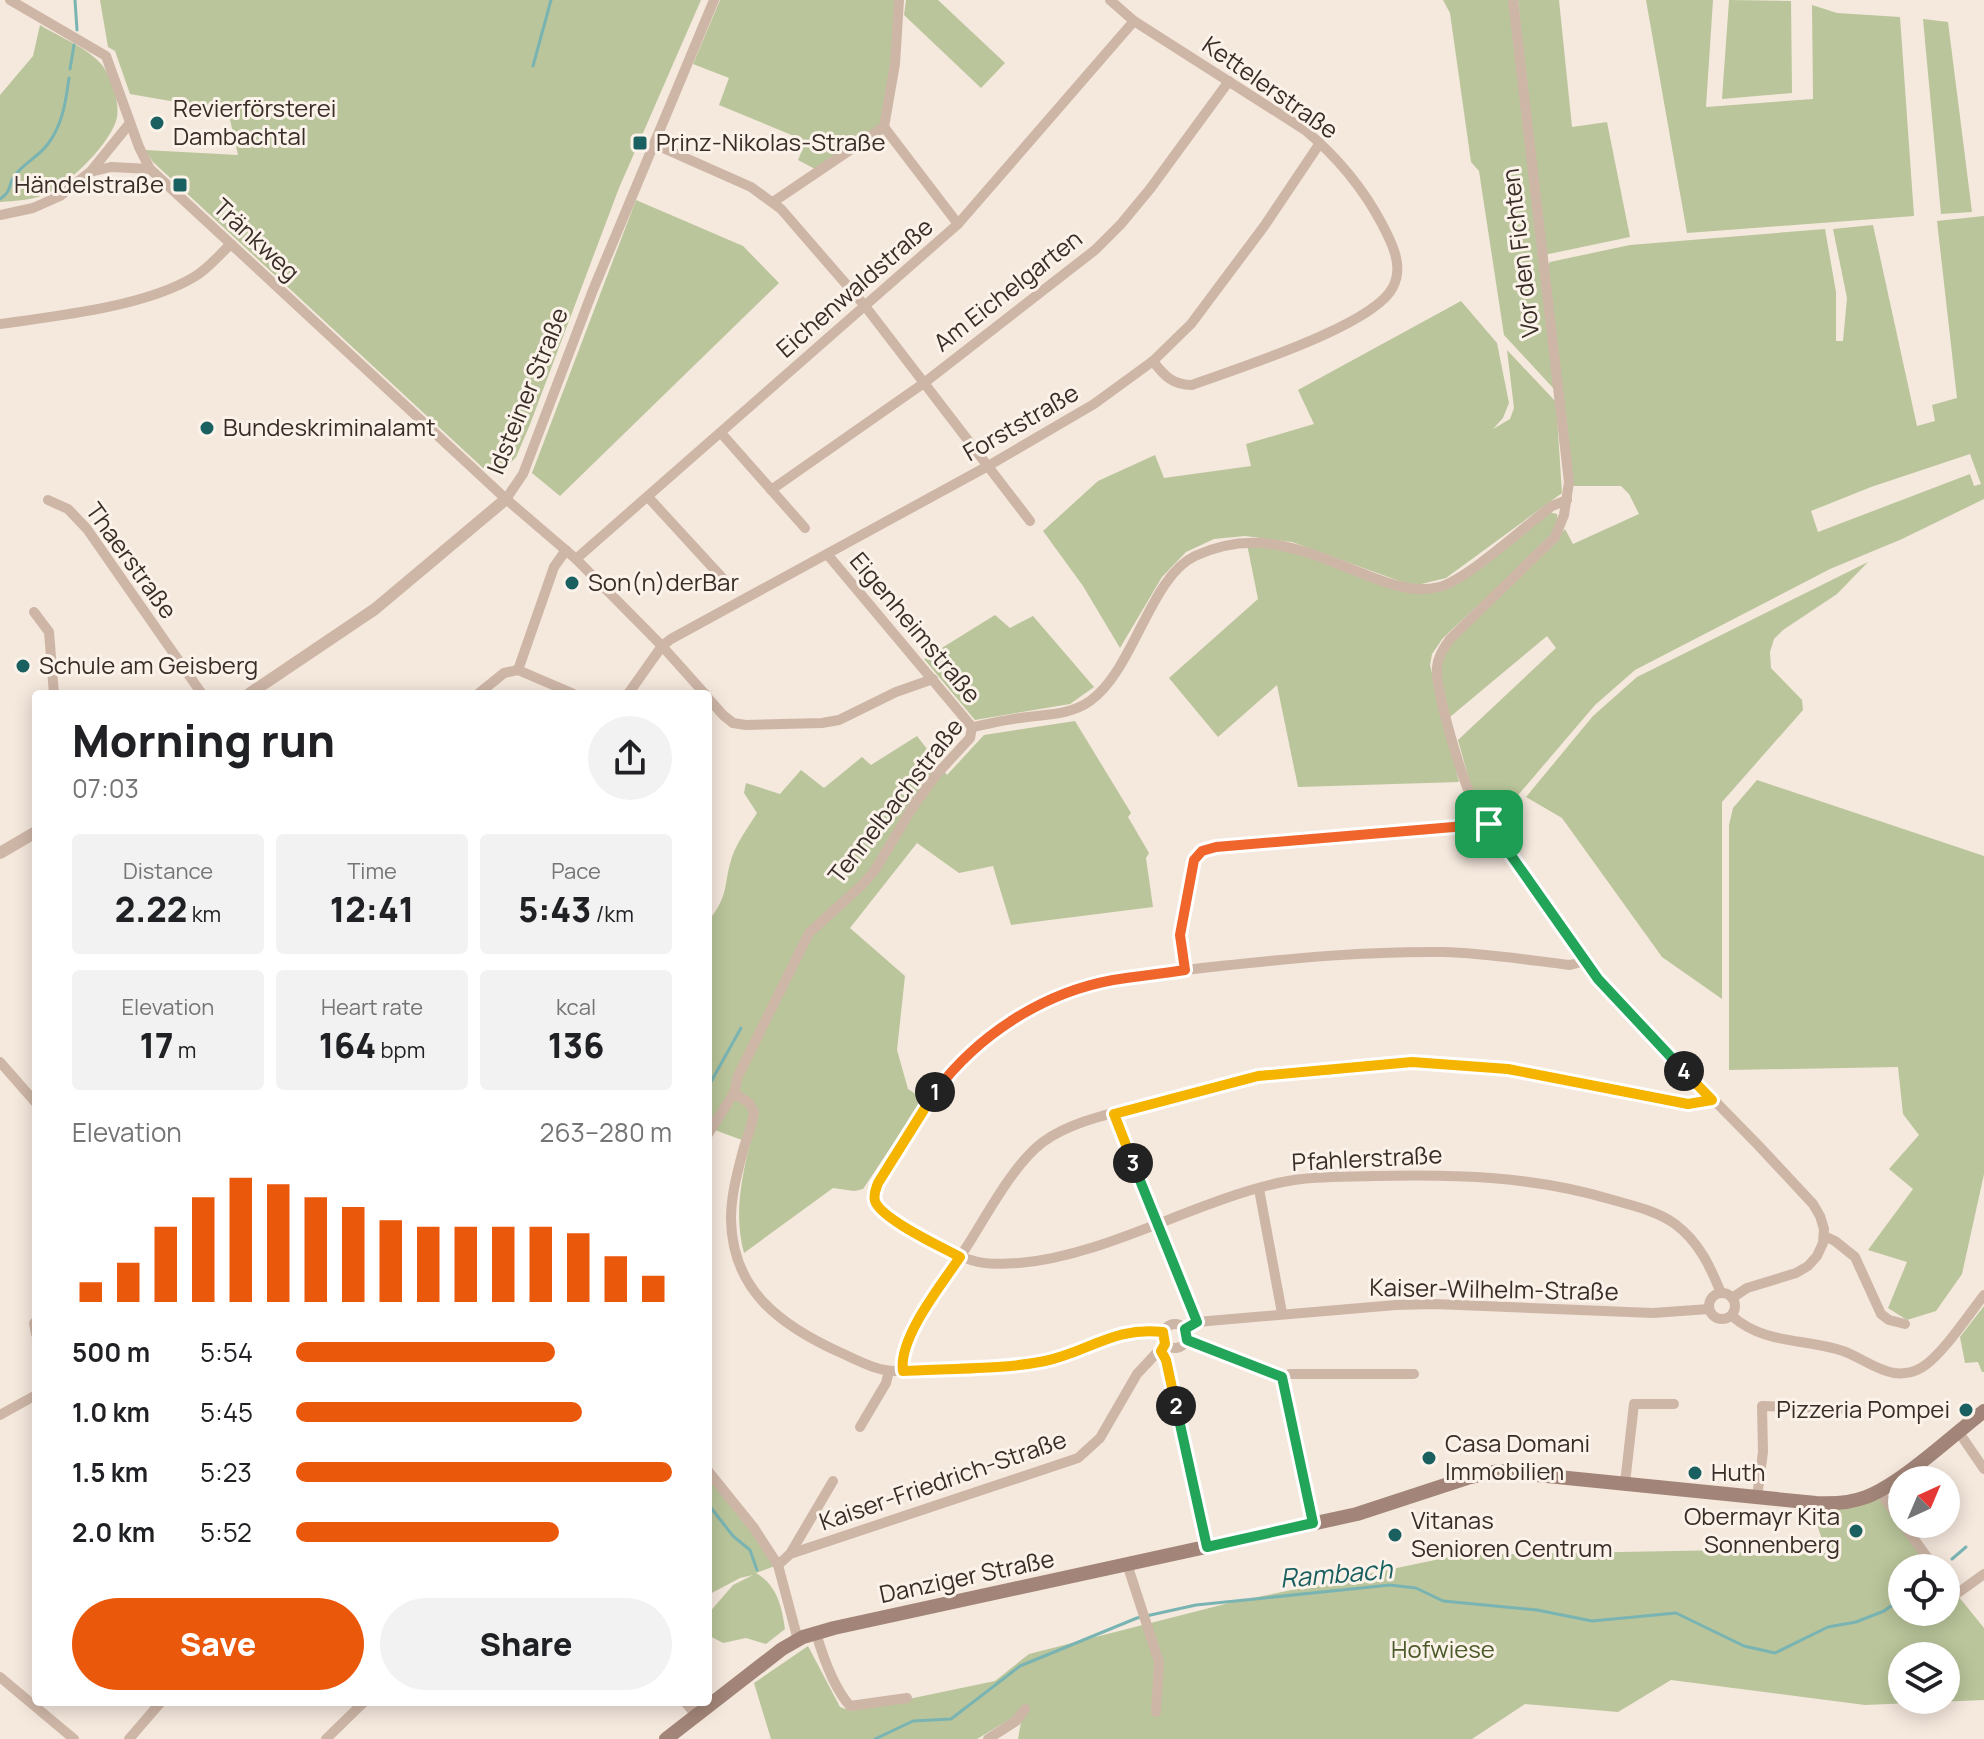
<!DOCTYPE html>
<html lang="en">
<head>
<meta charset="utf-8">
<style>
	:root { --surface:#fff; --page:#f2f2f2; --text:#202124; --muted:#757577; --accent:#ea580c }
	body { margin:0; font-family:Manrope,sans-serif; background:var(--page); color:var(--text); height:100vh; display:flex; flex-direction:column; font-size:30px; white-space:nowrap }
	* { box-sizing:border-box; margin:0 }
	p { font-size:26px; color:var(--muted) }
	.icon { flex:none; width:44px; height:44px; fill:none; stroke:currentColor; stroke-width:2; stroke-linecap:round; stroke-linejoin:round }
	.map { position:relative; flex:1; overflow:hidden }
	.details { position:absolute; left:32px; top:690px; width:680px; height:1016px; display:flex; flex-direction:column; background:var(--surface); border-radius:8px; box-shadow:0 4px 20px #0003 }
	.details>* { flex:none }
	.needle { width:52px; rotate:44deg }
	.tools { position:absolute; left:1888px; top:1466px; display:grid; gap:16px }
	.tools a { display:grid; place-items:center; width:72px; height:72px; border-radius:50%; background:var(--surface); box-shadow:0 4px 20px #0003; font-size:40px }
	.pin { position:absolute; display:grid; place-items:center; width:68px; height:68px; color:#fff; margin:-34px; border-radius:16px; box-shadow:0 4px 12px #0006 }
	.km { position:absolute; width:40px; height:40px; margin:-20px; border-radius:50%; background:#222; color:#fff; font-size:22px; line-height:40px; text-align:center }
	.round { display:grid; place-items:center; flex:none; width:84px; height:84px; border-radius:42px; background:var(--page) }
	.overview { display:flex; align-items:center; justify-content:space-between; height:136px; padding:0 40px }
	h1 { font-size:44px; font-weight:800; line-height:60px }
	.figures { display:grid; grid-template-columns:repeat(3,1fr); gap:12px; height:136px; padding:8px 40px }
	.figures div { display:grid; align-content:center; border-radius:8px; background:var(--page); text-align:center }
	.figures b { font-size:34px; font-weight:800 }
	.figures small { font-size:22px; font-weight:400 }
	.figures p { font-size:22px }
	.chart { height:224px; padding:16px 40px }
	.chart p { display:flex; justify-content:space-between }
	.chart svg { width:100%; height:144px; margin-top:8px; stroke:var(--accent); stroke-width:6 }
	.cta { display:flex; gap:16px; margin-top:auto; padding:16px 40px }
	.cta a { flex:1; height:92px; border-radius:48px; background:var(--accent); color:#fff; font-size:32px; font-weight:800; line-height:92px; text-align:center }
	.cta a+a { background:var(--page); color:var(--text) }
	ul { padding:0 40px; list-style:none; font-size:26px }
	li { display:grid; grid-template-columns:128px 96px 1fr; align-items:center; height:60px }
	li i { height:20px; border-radius:10px; background:var(--accent) }
	.map>svg:first-child { display:block }
</style>
</head>
<body>
<div class="map">
<svg width="1984" height="1739" viewBox="0 0 1984 1739">
	<rect width="100%" height="100%" fill="#f5e8dd"/>
	<!-- green -->
	<g fill="#bac59b" fill-rule="evenodd">
		<path d="M 100,0 L 701,0 L 619,188 L 529,427 L 516,457 L 500,475 L 483,468 L 153,162 L 145,150 L 238,155 L 228,111 L 130,94 L 115,51 L 108,47 Z"/>
		<path d="M 720,0 L 896,0 L 892,65 L 880,126 L 815,169 L 798,160 L 806,141 L 719,105 L 729,78 L 693,64 Z"/>
		<path d="M 906,0 L 938,0 L 1005,63 L 981,88 L 904,15 Z"/>
		<path d="M 1443,0 L 1513,0 L 1554,389 L 1504,335 L 1479,171 L 1471,162 L 1450,13 Z"/>
		<path d="M 1518,0 L 1559,0 L 1572,127 L 1607,122 L 1630,237 L 1544,255 Z"/>
		<path d="M 1646,0 L 1713,0 L 1706,107 L 1813,99 L 1812,5 L 1837,13 L 1900,17 L 1914,216 L 1687,233 Z"/>
		<path d="M 1729,0 L 1791,1 L 1792,93 L 1722,99 Z"/>
		<path d="M 1923,19 L 1948,22 L 1972,212 L 1941,214 Z"/>
		<path d="M 40,25 C 59,37 87,47 102,65 C 111,76 120,103 117,117 C 113,141 70,183 48,193 C 35,200 15,201 0,202 L 0,95 L 33,56 Z"/>
		<path d="M 636,200 L 743,246 L 779,283 L 560,496 L 532,473 Z"/>
		<path d="M 1984,216 L 1984,499 L 1902,539 L 1830,569 L 1635,670 L 1595,705 L 1496,821 L 1473,794 L 1458,740 L 1556,648 L 1547,636 L 1450,717 L 1438,665 L 1442,653 L 1565,529 L 1573,544 L 1639,514 L 1629,494 L 1621,486 L 1572,486 L 1546,268 L 1550,262 L 1630,245 L 1825,229 L 1836,292 L 1836,341 L 1843,341 L 1847,298 L 1833,229 L 1873,225 L 1917,426 L 1935,421 L 1932,405 L 1957,398 L 1937,221 ZM 1970,454 L 1981,484 L 1974,486 L 1970,474 L 1818,532 L 1811,511 L 1871,487 Z"/>
		<path d="M 1461,301 L 1497,343 L 1509,403 L 1503,418 L 1493,429 L 1510,419 L 1514,408 L 1507,350 L 1556,402 L 1562,493 L 1446,578 L 1413,586 L 1292,542 L 1245,536 L 1214,539 L 1186,552 L 1162,577 L 1120,648 L 1083,586 L 1043,531 L 1098,481 L 1155,455 L 1164,478 L 1251,466 L 1246,444 L 1314,424 L 1298,390 Z"/>
		<path d="M 1548,512 L 1557,514 L 1558,525 L 1550,538 L 1443,638 L 1432,654 L 1430,665 L 1459,782 L 1298,787 L 1277,685 L 1218,737 L 1169,678 L 1258,599 L 1247,544 L 1287,548 L 1412,593 L 1442,589 Z"/>
		<path d="M 1868,562 L 1837,594 L 1783,630 L 1774,639 L 1770,652 L 1771,668 L 1802,700 L 1803,710 L 1722,802 L 1722,999 L 1662,957 L 1562,818 L 1526,797 L 1593,716 L 1637,677 Z"/>
		<path d="M 995,615 L 1010,628 L 1033,616 L 1094,687 L 1070,704 L 975,720 L 924,659 Z"/>
		<path d="M 1075,721 L 1131,813 L 1128,817 L 1149,853 L 1146,858 L 1153,907 L 1011,925 L 993,866 L 959,873 L 917,843 L 850,928 L 905,976 L 897,1050 L 908,1089 L 923,1099 L 863,1189 L 854,1191 L 833,1188 L 744,1253 C 734,1216 741,1180 750,1143 L 712,1129 L 708,1134 L 708,921 C 730,895 723,884 732,857 C 737,842 749,826 757,813 L 744,793 L 746,783 L 780,794 L 801,770 L 824,788 L 862,757 L 871,765 L 917,736 L 947,775 L 984,735 Z"/>
		<path d="M 1757,780 L 1984,856 L 1984,1174 L 1962,1274 L 1936,1311 L 1907,1320 L 1888,1308 L 1907,1262 L 1868,1250 L 1913,1189 L 1889,1169 L 1919,1135 L 1903,1114 L 1898,1067 L 1729,1070 L 1729,825 L 1733,808 Z"/>
		<path d="M 1984,1306 L 1984,1372 L 1982,1372 L 1978,1362 L 1965,1363 L 1960,1337 Z"/>
		<path d="M 708,1471 L 778,1565 L 756,1573 C 777,1585 782,1607 785,1629 L 766,1644 L 746,1638 L 723,1643 L 708,1635 L 708,1614 L 733,1585 L 753,1575 L 740,1578 L 708,1595 Z"/>
		<path d="M 1880,1499 L 1936,1568 L 1902,1568 L 1902,1612 L 1946,1612 L 1946,1581 L 1984,1628 L 1984,1700 L 1865,1705 L 1671,1680 L 1618,1712 L 1525,1704 L 1472,1739 L 1018,1739 L 1021,1722 L 1012,1718 L 977,1739 L 771,1739 L 754,1683 L 808,1646 L 840,1707 L 851,1711 L 995,1681 L 1029,1654 L 1229,1603 L 1459,1555 L 1729,1550 L 1759,1556 L 1827,1553 L 1812,1511 ZM 1902,1656 L 1946,1656 L 1946,1700 L 1902,1700 Z"/>
	</g>
	<g fill="none" stroke-linecap="round" stroke-linejoin="round">
		<!-- stream -->
		<g stroke="#79b4b3" stroke-width="3">
			<path d="M 75,0 L 77,30"/>
			<path d="M 533,66 L 551,0"/>
			<path d="M 70,69 L 74,45"/>
			<path d="M 0,199 C 13,191 7,184 16,174 C 25,163 40,155 48,144 C 63,124 66,100 69,78"/>
			<path d="M 708,1087 L 741,1028"/>
			<path d="M 708,1504 L 733,1536 L 750,1550 L 757,1570"/>
			<path d="M 1952,1559 L 1966,1547"/>
			<path d="M 875,1739 L 913,1721 L 951,1719 L 1020,1666 L 1137,1618 L 1196,1605 L 1390,1585 L 1416,1588 L 1443,1601 L 1537,1610 L 1592,1621 L 1676,1613 L 1744,1646 L 1775,1653 L 1828,1627 L 1856,1622 L 1884,1611 L 1902,1598"/>
		</g>
		<!-- minor -->
		<g stroke="#ceb6a7" stroke-width="10">
			<path d="M 10,0 L 106,56 L 139,147 L 150,169 L 506,499 L 576,559 L 662,646 L 705,694"/>
			<path d="M 899,0 L 895,64 L 884,127 L 958,224"/>
			<path d="M 1110,0 L 1134,21 L 1305,130 C 1336,156 1363,188 1382,224 C 1392,243 1404,266 1393,287 C 1374,326 1235,369 1192,385 C 1173,385 1164,376 1153,361"/>
			<path d="M 1513,0 L 1569,482 L 1564,515 L 1555,537 L 1450,639 C 1444,647 1438,656 1437,667 C 1435,690 1462,779 1473,801 L 1610,994 L 1758,1145 L 1813,1204 L 1820,1216 L 1824,1229 L 1823,1243 L 1817,1256 L 1808,1266 L 1796,1273 L 1747,1288 L 1732,1298"/>
			<path d="M 654,144 L 751,187 L 781,209 L 865,306 L 1030,521"/>
			<path d="M 92,170 L 130,123"/>
			<path d="M 773,202 L 884,127"/>
			<path d="M 0,215 L 33,208 L 60,196 L 90,172 L 111,167 L 150,169"/>
			<path d="M 0,324 C 57,316 144,307 194,277 C 208,269 219,255 231,244"/>
			<path d="M 721,433 L 805,528"/>
			<path d="M 771,490 L 924,383 L 1095,250 L 1121,224 L 1150,189 L 1229,81"/>
			<path d="M 648,497 L 726,582"/>
			<path d="M 506,499 L 523,474 L 593,290 L 714,0"/>
			<path d="M 48,500 L 68,509 L 87,529 L 202,694"/>
			<path d="M 827,554 L 972,727"/>
			<path d="M 576,559 L 958,224 L 1134,21"/>
			<path d="M 34,612 L 49,632 L 54,694"/>
			<path d="M 518,670 L 554,567 L 566,550"/>
			<path d="M 478,694 L 504,673 L 518,670 L 574,694"/>
			<path d="M 628,694 L 662,646 L 671,639 L 988,466 L 1094,404 L 1153,361 L 1191,324 L 1265,225 L 1320,143"/>
			<path d="M 708,698 L 723,715 L 733,723 L 746,725 L 822,723 L 839,720 L 896,692 L 933,679"/>
			<path d="M 972,727 C 988,724 1004,720 1020,718 C 1043,714 1069,716 1090,701 C 1134,670 1150,577 1195,556 C 1260,526 1308,553 1369,576 C 1392,585 1414,593 1439,587 C 1467,580 1526,525 1552,506 L 1567,500"/>
			<path d="M 1585,961 L 1570,965 C 1528,960 1485,953 1443,952 C 1369,951 1294,958 1220,966 C 1140,975 1063,983 996,1031 C 942,1070 912,1127 878,1183 C 875,1191 873,1198 877,1206 C 885,1218 955,1256 971,1260 C 986,1265 1003,1264 1019,1263 C 1104,1256 1193,1202 1278,1183 C 1309,1176 1342,1177 1374,1176 C 1455,1174 1534,1176 1613,1200 C 1634,1206 1657,1211 1675,1224 C 1699,1242 1710,1266 1721,1293"/>
			<path d="M 1185,970 L 1180,935 L 1194,860 L 1202,851 L 1216,847 L 1489,824"/>
			<path d="M 0,1062 L 36,1103"/>
			<path d="M 734,1093 L 749,1103 L 754,1112 C 753,1124 748,1135 744,1147 C 738,1170 731,1194 731,1219 C 732,1290 780,1325 839,1352 C 857,1360 876,1371 896,1371 C 945,1368 997,1371 1044,1361 C 1088,1352 1115,1326 1163,1332"/>
			<path d="M 1114,1114 L 1197,1322"/>
			<path d="M 708,1134 L 734,1093 L 738,1076 L 809,933 L 862,885 L 875,870 L 912,808 L 936,775 L 970,738 L 972,727"/>
			<path d="M 1259,1189 L 1282,1313"/>
			<path d="M 1824,1236 L 1835,1241 L 1855,1257 L 1881,1314 L 1889,1320 L 1905,1324"/>
			<circle cx="1722" cy="1306" r="13"/>
			<path d="M 1732,1316 C 1765,1345 1805,1338 1843,1351 C 1860,1357 1876,1370 1894,1373 C 1902,1374 1911,1373 1919,1369 C 1939,1360 1969,1314 1984,1295"/>
			<path d="M 34,1323 L 36,1334"/>
			<circle cx="1175" cy="1336" r="12"/>
			<path d="M 1185,1329 L 1197,1322 L 1396,1305 L 1434,1304 L 1653,1313 L 1709,1309"/>
			<path d="M 1187,1340 L 1282,1377 L 1313,1523"/>
			<path d="M 1161,1351 L 1166,1360 L 1207,1547"/>
			<path d="M 903,1371 C 898,1337 943,1282 962,1254 C 984,1221 1012,1165 1043,1142 C 1074,1119 1121,1112 1157,1102 C 1263,1072 1375,1054 1486,1066 C 1554,1074 1621,1090 1688,1104 L 1712,1100"/>
			<path d="M 1282,1377 L 1290,1374 L 1414,1374"/>
			<path d="M 0,1415 L 36,1395"/>
			<path d="M 860,1427 L 886,1383 L 889,1371"/>
			<path d="M 1958,1431 L 1984,1469"/>
			<path d="M 708,1471 L 754,1528 L 778,1565 L 798,1640"/>
			<path d="M 1625,1483 L 1634,1404 L 1674,1404"/>
			<path d="M 1879,1491 L 1902,1522"/>
			<path d="M 1757,1497 L 1763,1452 L 1762,1406 L 1856,1409"/>
			<path d="M 1903,1524 L 1935,1568"/>
			<path d="M 790,1554 L 833,1481"/>
			<path d="M 1127,1564 L 1159,1662 L 1156,1712"/>
			<path d="M 778,1565 L 790,1554 L 1078,1458 L 1100,1438 L 1137,1374 L 1165,1344"/>
			<path d="M 1946,1583 L 1955,1595 L 1984,1574"/>
			<path d="M 816,1633 C 823,1657 833,1687 850,1706 L 907,1698"/>
			<path d="M 0,1677 L 74,1739"/>
			<path d="M 685,1702 L 696,1715"/>
			<path d="M 129,1739 L 161,1702"/>
			<path d="M 326,1739 L 364,1702"/>
			<path d="M 988,1739 L 1016,1721 L 1025,1709"/>
		</g>
		<!-- tertiary -->
		<g stroke="#ceb6a7" stroke-width="12">
			<path d="M 249,694 L 375,609 L 506,499"/>
			<path d="M 0,853 L 36,832"/>
		</g>
		<!-- secondary -->
		<path stroke="#a28578" stroke-width="14" d="M 666,1739 L 782,1649 L 803,1637 L 834,1628 L 1357,1514 L 1467,1478 L 1498,1471 L 1816,1503 C 1833,1504 1850,1503 1866,1497 C 1901,1484 1953,1435 1984,1411"/>
	</g>
	<g fill="none" stroke-linecap="round" stroke-linejoin="round">
		<!-- split-1 casing -->
		<g stroke="#fff" stroke-width="16">
			<path id="split-1" d="M 935,1092 C 978,1035 1042,993 1113,980 C 1137,976 1161,974 1185,970 L 1180,935 L 1194,860 L 1202,851 L 1216,847 L 1489,824"/>
		</g>
		<!-- split-2 casing -->
		<g stroke="#fff" stroke-width="16">
			<path id="split-2" d="M 935,1092 L 878,1183 C 876,1189 873,1194 875,1201 C 881,1219 942,1247 960,1257 C 942,1284 898,1338 903,1371 C 949,1368 1001,1370 1045,1361 C 1088,1352 1115,1326 1163,1332 L 1165,1344 L 1161,1351 L 1166,1360 L 1176,1406"/>
		</g>
		<!-- split-3 casing -->
		<g stroke="#fff" stroke-width="16">
			<path id="split-3" d="M 1133,1163 L 1197,1322 L 1185,1329 L 1187,1340 L 1282,1377 L 1313,1523 L 1207,1547 L 1176,1406"/>
		</g>
		<!-- split-4 casing -->
		<g stroke="#fff" stroke-width="16">
			<path id="split-4" d="M 1133,1163 L 1114,1114 L 1258,1076 L 1412,1062 L 1508,1069 L 1688,1104 L 1712,1100 L 1684,1071"/>
		</g>
		<!-- split-5 casing -->
		<g stroke="#fff" stroke-width="16">
			<path id="split-5" d="M 1489,824 L 1598,979 L 1684,1071"/>
		</g>
		<!-- split-1 -->
		<use href="#split-1" stroke="#f0652b" stroke-width="10"/>
		<!-- split-2 -->
		<use href="#split-2" stroke="#f5b400" stroke-width="10"/>
		<!-- split-3 -->
		<use href="#split-3" stroke="#22a559" stroke-width="10"/>
		<!-- split-4 -->
		<use href="#split-4" stroke="#f5b400" stroke-width="10"/>
		<!-- split-5 -->
		<use href="#split-5" stroke="#22a559" stroke-width="10"/>
	</g>
	<!-- markers -->
	<g fill="#1a6060" stroke="#fbf2ea" stroke-width="3">
		<circle cx="157" cy="123" r="8"/>
		<rect x="632" y="135" width="16" height="16" rx="4"/>
		<rect x="172" y="177" width="16" height="16" rx="4"/>
		<circle cx="207" cy="428" r="8"/>
		<circle cx="572" cy="583" r="8"/>
		<circle cx="23" cy="666" r="8"/>
		<circle cx="1966" cy="1410" r="8"/>
		<circle cx="1429" cy="1458" r="8"/>
		<circle cx="1695" cy="1473" r="8"/>
		<circle cx="1856" cy="1531" r="8"/>
		<circle cx="1395" cy="1535" r="8"/>
	</g>
	<g text-anchor="middle" stroke-width="6" stroke-linejoin="round" paint-order="stroke">
		<!-- street labels -->
		<g font-size="24" fill="#3a2d28" stroke="#fbf2ea">
			<text transform="translate(1270 88) rotate(35)" y="8">Kettelerstraße</text>
			<text transform="translate(256 240) rotate(43)" y="8">Tränkweg</text>
			<text transform="translate(1521 253) rotate(-97)" y="8">Vor den Fichten</text>
			<text transform="translate(855 288) rotate(-41)" y="8">Eichenwaldstraße</text>
			<text transform="translate(1008 291) rotate(-38)" y="8">Am Eichelgarten</text>
			<text transform="translate(528 391) rotate(-68)" y="8">Idsteiner Straße</text>
			<text transform="translate(1021 423) rotate(-30)" y="8">Forststraße</text>
			<text transform="translate(131 561) rotate(54)" y="8">Thaerstraße</text>
			<text transform="translate(915 628) rotate(50)" y="8">Eigenheimstraße</text>
			<text transform="translate(896 801) rotate(-52)" y="8">Tennelbachstraße</text>
			<text transform="translate(1367 1159) rotate(-3)" y="8">Pfahlerstraße</text>
			<text transform="translate(1494 1290) rotate(1)" y="8">Kaiser-Wilhelm-Straße</text>
			<text transform="translate(943 1481) rotate(-19)" y="8">Kaiser-Friedrich-Straße</text>
			<text transform="translate(967 1577) rotate(-12)" y="8">Danziger Straße</text>
		</g>
		<!-- poi labels -->
		<g font-size="24" fill="#3a2d28" stroke="#fbf2ea" text-anchor="start">
			<text x="173" y="117">Revierförsterei<tspan x="173" dy="28">Dambachtal</tspan></text>
			<text x="656" y="151">Prinz-Nikolas-Straße</text>
			<text x="164" y="193" text-anchor="end">Händelstraße</text>
			<text x="223" y="436">Bundeskriminalamt</text>
			<text x="588" y="591">Son(n)derBar</text>
			<text x="39" y="674">Schule am Geisberg</text>
			<text x="1950" y="1418" text-anchor="end">Pizzeria Pompei</text>
			<text x="1445" y="1452">Casa Domani<tspan x="1445" dy="28">Immobilien</tspan></text>
			<text x="1711" y="1481">Huth</text>
			<text x="1840" y="1525" text-anchor="end">Obermayr Kita<tspan x="1840" dy="28">Sonnenberg</tspan></text>
			<text x="1411" y="1529">Vitanas<tspan x="1411" dy="28">Senioren Centrum</tspan></text>
		</g>
		<!-- park labels -->
		<g font-size="24" fill="#4c5b2a" stroke="#fbf2ea">
			<text x="1443" y="1658">Hofwiese</text>
		</g>
		<!-- water labels -->
		<g font-size="26" font-style="italic" fill="#1a6060" stroke="#fbf2ea">
			<text transform="translate(1336 1574) rotate(-5)" y="9">Rambach</text>
		</g>
	</g>
</svg>
<div class="tools">
<a><svg class="needle" viewBox="-14 -14 28 28"><path d="M0-13l5 13h-10z" fill="#e53935"/><path d="M0 13l5-13h-10z" fill="#757577"/></svg></a>
<a><svg class="icon" aria-label="locate" viewBox="0 0 24 24"><circle cx="12" cy="12" r="6"/><path d="M12 2v4M12 18v4M2 12h4M18 12h4"/></svg></a>
<a><svg class="icon" aria-label="layers" viewBox="0 0 24 24"><path d="M12 4l9 5-9 5-9-5zM3 14l9 5 9-5"/></svg></a>
</div>
<div class="pin" style="left:1489px;top:824px;background:#1e9e55"><svg class="icon" aria-label="arrive" viewBox="0 0 24 24"><path d="M6 21V4h12l-3 4 3 4H6"/></svg></div>
<b class="km" style="left:935px;top:1092px">1</b>
<b class="km" style="left:1176px;top:1406px">2</b>
<b class="km" style="left:1133px;top:1163px">3</b>
<b class="km" style="left:1684px;top:1071px">4</b>
<section class="details">
<div class="overview"><div><h1>Morning run</h1><p>07:03</p></div><a class="round"><svg class="icon" aria-label="share" viewBox="0 0 24 24"><path d="M12 15V3M7 8l5-5 5 5M5 13v7h14v-7"/></svg></a></div>
<div class="figures">
<div><p>Distance</p><b>2.22<small> km</small></b></div>
<div><p>Time</p><b>12:41</b></div>
<div><p>Pace</p><b>5:43<small> /km</small></b></div>
</div>
<div class="figures">
<div><p>Elevation</p><b>17<small> m</small></b></div>
<div><p>Heart rate</p><b>164<small> bpm</small></b></div>
<div><p>kcal</p><b>136</b></div>
</div>
<div class="chart"><p><span>Elevation</span>263–280 m</p>
<svg viewBox="0 0 160 44" preserveAspectRatio="none"><path d="M5 44V38M15 44V32M25 44V21M35 44V12M45 44V6M55 44V8M65 44V12M75 44V15M85 44V19M95 44V21M105 44V21M115 44V21M125 44V21M135 44V23M145 44V30M155 44V36"/></svg>
</div>
<ul>
<li><b>500 m</b>5:54<i style="width:69%"></i></li>
<li><b>1.0 km</b>5:45<i style="width:76%"></i></li>
<li><b>1.5 km</b>5:23<i style="width:100%"></i></li>
<li><b>2.0 km</b>5:52<i style="width:70%"></i></li>
</ul>
<div class="cta"><a>Save</a><a>Share</a></div>
</section>
</div>
</body>
</html>
